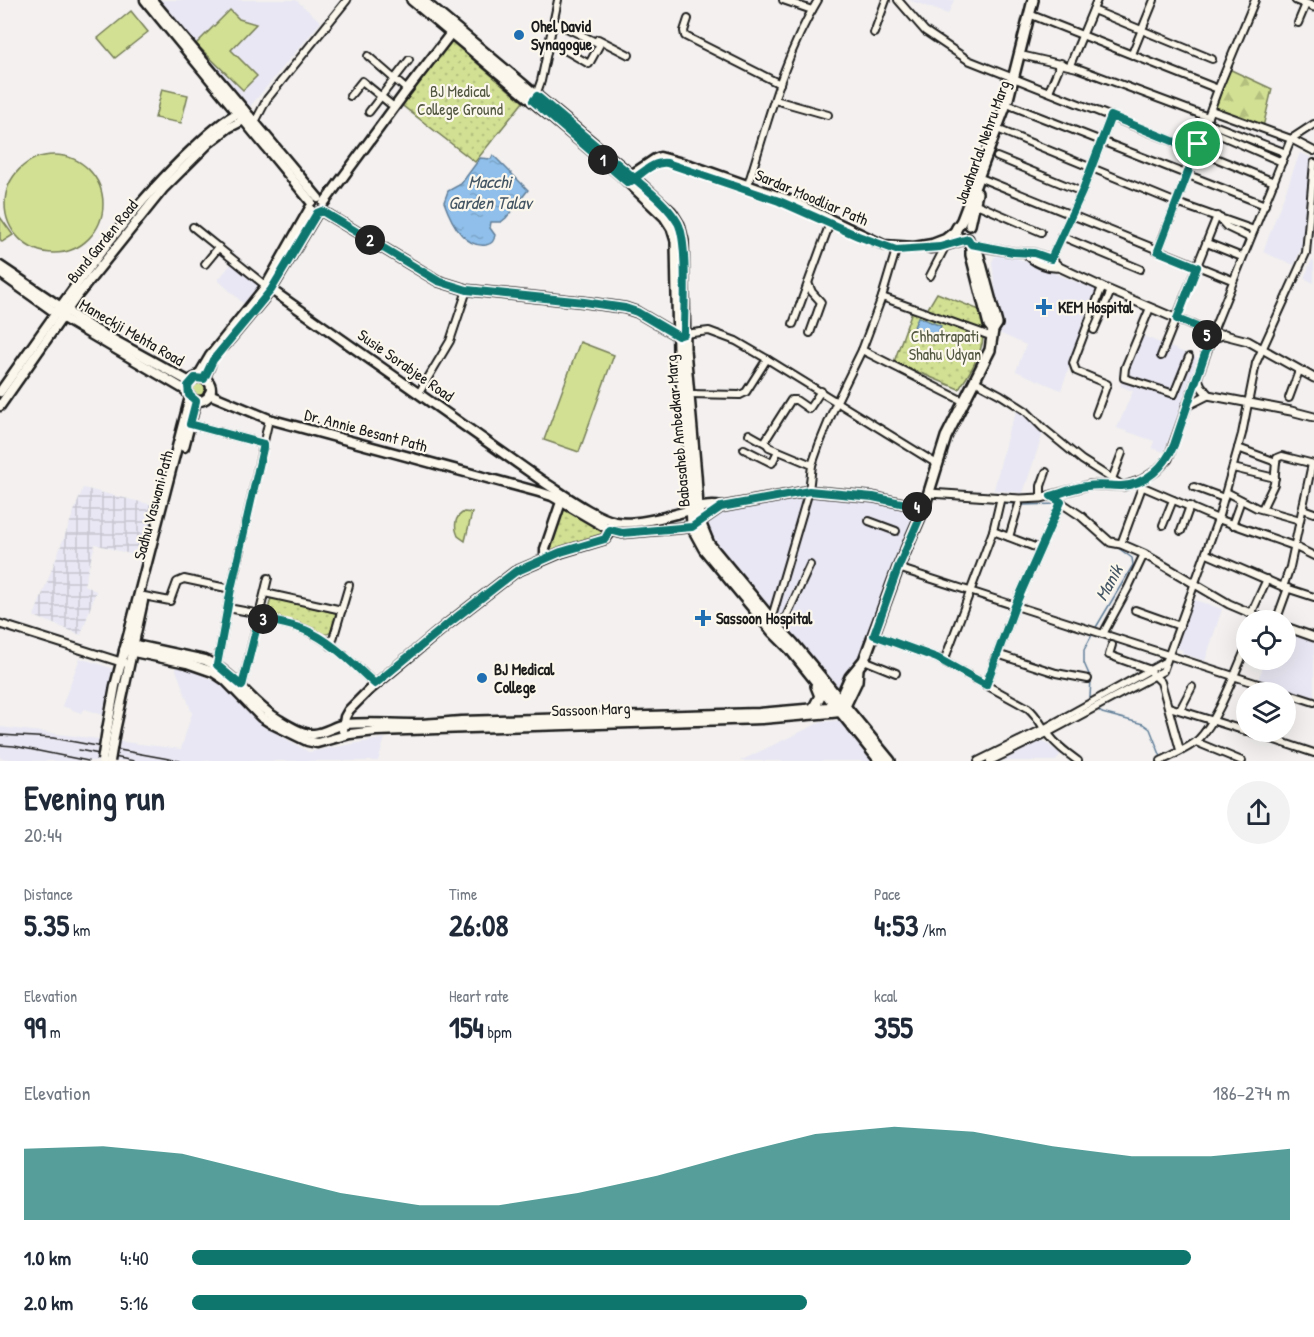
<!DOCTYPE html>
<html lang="en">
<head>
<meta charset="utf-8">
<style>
	:root { --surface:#fff; --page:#f2f2f3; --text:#1f2937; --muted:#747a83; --accent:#0f766e }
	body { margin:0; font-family:"Patrick Hand",sans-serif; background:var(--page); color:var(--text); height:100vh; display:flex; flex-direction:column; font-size:22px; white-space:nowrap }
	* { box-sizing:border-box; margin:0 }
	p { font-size:20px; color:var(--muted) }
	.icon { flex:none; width:33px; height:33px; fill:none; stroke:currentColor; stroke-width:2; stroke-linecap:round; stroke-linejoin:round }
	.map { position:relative; height:761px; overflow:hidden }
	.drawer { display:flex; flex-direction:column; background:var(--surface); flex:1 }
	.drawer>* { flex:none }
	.buttons { position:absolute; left:1236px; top:610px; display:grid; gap:12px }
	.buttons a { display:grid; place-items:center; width:60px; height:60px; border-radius:50%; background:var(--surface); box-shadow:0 6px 24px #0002; font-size:30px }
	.pin { position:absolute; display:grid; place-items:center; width:51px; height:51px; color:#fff; margin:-26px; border:3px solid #fff; border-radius:50%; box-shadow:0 2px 6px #0007 }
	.km { position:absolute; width:30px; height:30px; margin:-15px; border-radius:50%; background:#222; color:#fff; font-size:16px; line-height:30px; text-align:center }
	.round { display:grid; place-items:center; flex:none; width:63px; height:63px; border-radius:32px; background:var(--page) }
	.summary { display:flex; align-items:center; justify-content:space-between; height:102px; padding:0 24px }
	h1 { font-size:33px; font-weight:700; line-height:45px }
	.figures { display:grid; grid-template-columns:repeat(3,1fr); gap:9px; height:102px; padding:6px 24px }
	.figures div { display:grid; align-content:center }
	.figures b { font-size:30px; font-weight:700 }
	.figures small { font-size:16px; font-weight:400 }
	.figures p { font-size:16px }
	.chart { height:168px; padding:12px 24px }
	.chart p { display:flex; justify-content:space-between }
	.chart svg { width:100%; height:108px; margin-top:6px; fill:var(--accent); opacity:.7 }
	ul { padding:0 24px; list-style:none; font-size:20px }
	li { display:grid; grid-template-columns:96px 72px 1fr; align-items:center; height:45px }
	li i { height:15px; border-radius:8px; background:var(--accent) }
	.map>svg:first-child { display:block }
</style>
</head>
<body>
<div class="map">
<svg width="1314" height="761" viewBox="0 0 1314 761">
	<defs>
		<pattern id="industrial-grid" width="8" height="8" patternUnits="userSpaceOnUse" patternTransform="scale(1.5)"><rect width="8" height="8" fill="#e9e7f3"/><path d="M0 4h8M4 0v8" fill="none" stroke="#c7c6d0"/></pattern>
		<pattern id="forest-firs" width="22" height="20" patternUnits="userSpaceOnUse" patternTransform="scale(1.5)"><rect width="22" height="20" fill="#d1e093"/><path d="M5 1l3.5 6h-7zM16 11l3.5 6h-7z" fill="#b3c07e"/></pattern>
		<pattern id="park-dots" width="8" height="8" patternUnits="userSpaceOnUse" patternTransform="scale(1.5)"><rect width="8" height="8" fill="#d1e093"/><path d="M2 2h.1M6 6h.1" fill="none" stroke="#b3c07e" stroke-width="1.8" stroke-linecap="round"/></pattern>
		<pattern id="water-ripples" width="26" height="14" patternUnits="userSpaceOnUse" patternTransform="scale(1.5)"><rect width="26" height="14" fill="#8fbfea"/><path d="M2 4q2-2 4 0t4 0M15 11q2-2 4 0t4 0" fill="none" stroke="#7ba4c8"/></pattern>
	</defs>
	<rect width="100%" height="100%" fill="#f3f0ef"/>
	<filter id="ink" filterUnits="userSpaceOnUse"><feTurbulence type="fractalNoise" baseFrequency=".0167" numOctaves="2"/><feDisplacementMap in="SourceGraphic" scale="12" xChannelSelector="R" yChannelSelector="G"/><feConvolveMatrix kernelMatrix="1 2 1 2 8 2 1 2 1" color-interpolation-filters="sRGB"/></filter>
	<g filter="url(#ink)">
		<!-- built -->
		<g fill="#e9e7f3">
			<path d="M 153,0 L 296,0 L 321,22 L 248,109 Z"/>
			<path d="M 909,0 L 954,0 L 948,14 Z"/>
			<path d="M 1300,153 L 1310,157 L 1304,242 L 1294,265 L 1263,252 Z"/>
			<path d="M 1004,253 L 1097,290 L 1061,390 L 1016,371 L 1026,345 L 997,332 L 999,323 L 992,262 L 996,254 Z"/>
			<path d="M 1312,260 L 1314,261 L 1314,283 L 1304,278 Z"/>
			<path d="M 232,263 L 260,285 L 244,304 L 218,280 Z"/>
			<path d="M 1141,335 L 1199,359 L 1164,452 L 1152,448 L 1154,441 L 1117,428 L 1133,391 L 1120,386 Z"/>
			<path d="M 1018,409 L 1025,413 L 1043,433 L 1023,493 L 994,490 L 1009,429 Z"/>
			<path d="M 820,492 L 922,511 L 868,648 L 839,694 L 709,544 L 707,517 L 764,501 Z"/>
			<path d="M 1192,599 L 1222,609 L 1205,661 L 1182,653 L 1183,650 L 1176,648 Z"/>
			<path d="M 1293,633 L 1314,641 L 1314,700 L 1258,680 L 1265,662 L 1279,667 L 1282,660 L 1286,660 L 1286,651 Z"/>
			<path d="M 80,658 L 111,668 L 113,671 L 106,716 L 85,709 L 81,713 L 62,706 Z"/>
			<path d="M 175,667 L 189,669 L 225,686 L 249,713 L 267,728 L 309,752 L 385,738 L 378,761 L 28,761 L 0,758 L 0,727 L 181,749 L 192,713 Z"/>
			<path d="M 840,720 L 872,761 L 740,761 L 821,722 Z"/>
			<path d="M 1041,740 L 1061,753 L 1056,761 L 1003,761 Z"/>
		</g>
		<!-- industrial -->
		<path fill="url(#industrial-grid)" d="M 83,488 L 161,507 L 147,559 L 95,544 L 84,585 L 96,591 L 81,635 L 34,616 Z"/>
		<!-- green -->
		<g fill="#d1e093" stroke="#767e58" stroke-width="1.5">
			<path d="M 230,10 L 239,19 L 256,24 L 231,50 L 257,76 L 243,90 L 196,44 Z"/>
			<path d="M 131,11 L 148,32 L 115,58 L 98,38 Z"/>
			<path d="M 162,89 L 188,95 L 181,123 L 155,118 Z"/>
			<circle cx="54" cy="204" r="49"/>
			<path d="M 0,217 L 13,235 L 2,242 L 0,239 Z"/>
			<path d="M 580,342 L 614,355 L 579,452 L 544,440 Z"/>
			<circle cx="199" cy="389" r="7"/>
			<path d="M 464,512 L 472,513 L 465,541 L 458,536 C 454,527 454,517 464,512 Z"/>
		</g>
		<!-- forest -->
		<path fill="url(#forest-firs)" stroke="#767e58" stroke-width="1.5" d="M 1229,69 L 1272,89 L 1263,127 L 1213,109 Z"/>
		<!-- park -->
		<g fill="url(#park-dots)" stroke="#767e58" stroke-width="1.5">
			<path d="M 447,41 L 452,42 L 523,102 L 475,162 L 399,103 Z"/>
			<path d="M 937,293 L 982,311 C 989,343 976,364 959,389 L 894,362 L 912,311 L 924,315 Z"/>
			<path d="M 564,506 L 606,529 L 604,535 L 548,555 L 558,515 Z"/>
			<path d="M 271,598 L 336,613 L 331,632 C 324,637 321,633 314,629 C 300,621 281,620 266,617 Z"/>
		</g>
		<!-- water -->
		<g fill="url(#water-ripples)" stroke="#617e98" stroke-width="1.5">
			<path d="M 493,155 L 528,190 L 506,218 L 501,222 L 491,222 L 490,228 L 495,235 C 494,241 492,244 486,245 C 463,248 450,219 444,202 L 448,191 L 461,184 L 480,158 L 491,159 Z"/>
			<path d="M 918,317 L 941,326 L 937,336 L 914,327 Z"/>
		</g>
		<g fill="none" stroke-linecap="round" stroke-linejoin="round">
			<!-- stream -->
			<g stroke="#617e98" stroke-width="1.5">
				<path d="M 975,499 L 997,502"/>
				<path d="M 1002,503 L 1018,504"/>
				<path d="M 1023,505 L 1057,504"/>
				<path d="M 1071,513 L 1084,523"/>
				<path d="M 1095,629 L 1133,565 L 1132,558 L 1114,545"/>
				<path d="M 1091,699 L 1090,697 L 1091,679 L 1084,663 L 1084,650 L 1093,633"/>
				<path d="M 1097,709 L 1102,713 L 1143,724 L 1150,729 L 1161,757"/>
			</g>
			<!-- minor casing -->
			<g stroke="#1c1c1c" stroke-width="10">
				<g id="minor">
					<path d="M 783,0 L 812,10"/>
					<path d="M 898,0 L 925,31 L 968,60 L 1190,148"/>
					<path d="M 1093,10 L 1212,59"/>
					<path d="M 1029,14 L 1218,89"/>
					<path d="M 688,19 L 684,31 L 685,36 L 780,84"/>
					<path d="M 1298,23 L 1306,4"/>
					<path d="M 874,33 L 886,0"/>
					<path d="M 598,39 L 629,55"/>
					<path d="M 549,41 L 589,64 L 600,44 L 554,22"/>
					<path d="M 1132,54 L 1154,0"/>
					<path d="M 368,56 L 407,90"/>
					<path d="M 1025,56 L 1077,68 L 1208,117"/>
					<path d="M 1070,65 L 1097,0"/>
					<path d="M 1049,91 L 1061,63"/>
					<path d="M 350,96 L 362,81 L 394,107"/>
					<path d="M 535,98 L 541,81 L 558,0"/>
					<path d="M 775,100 L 828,115"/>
					<path d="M 1012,106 L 1265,205"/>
					<path d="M 1211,110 L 1291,139 L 1314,151"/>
					<path d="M 369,112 L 409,60"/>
					<path d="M 1206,122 L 1286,153"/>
					<path d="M 254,124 L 267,99 L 347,0"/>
					<path d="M 1204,128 L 1282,162"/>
					<path d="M 1002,131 L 1177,203 L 1254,230"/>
					<path d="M 1198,144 L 1218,89 L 1255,0"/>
					<path d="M 1198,144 L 1203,153 L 1193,159 L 1190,148 Z"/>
					<path d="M 1203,153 L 1274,182"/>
					<path d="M 997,157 L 1082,192"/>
					<path d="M 983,179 L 1232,280"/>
					<path d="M 747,188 C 767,125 783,57 818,0"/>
					<path d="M 974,203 L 1041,232"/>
					<path d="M 193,227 L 266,286"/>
					<path d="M 1061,236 L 1140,269"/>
					<path d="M 1207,243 L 1242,257"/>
					<path d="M 1158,251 L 1193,159"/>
					<path d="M 1051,259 L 1082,192 L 1111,116"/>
					<path d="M 205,264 L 219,247"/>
					<path d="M 930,276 L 946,245"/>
					<path d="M 808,283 L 812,292 L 821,302 L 810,333"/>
					<path d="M 882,297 L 993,337"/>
					<path d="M 1150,308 L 1125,368 L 1124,378 L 1174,394 L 1189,357"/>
					<path d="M 793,324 L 830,223"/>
					<path d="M 1094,330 L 1111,291"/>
					<path d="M 1213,331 L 1291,139 L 1314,124"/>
					<path d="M 684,334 L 709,331 L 736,341 L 767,359"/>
					<path d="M 862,350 L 963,401"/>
					<path d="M 1161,356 L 1217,216 L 1227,227 L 1250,238"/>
					<path d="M 975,381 L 1001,395 L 1026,411 L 1043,428 L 1082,460 L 1123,486"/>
					<path d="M 419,393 L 450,341 L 467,290"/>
					<path d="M 688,394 L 740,395 L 746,392 L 767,359 L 937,464"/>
					<path d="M 1289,398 L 1299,371"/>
					<path d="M 1096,414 L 1107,384 L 1076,371 L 1073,363 L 1102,287"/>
					<path d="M 190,424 L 264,444"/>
					<path d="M 749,434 L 765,443"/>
					<path d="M 1238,448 L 1276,462 L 1277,458 L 1282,456 L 1314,464"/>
					<path d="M 744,449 L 772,463 L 778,451"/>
					<path d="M 812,465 L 769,447 L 765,441 L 791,400 L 796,400 L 809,409 L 821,391"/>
					<path d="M 1233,468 L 1275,478"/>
					<path d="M 1112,479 L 1122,453"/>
					<path d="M 1134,483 L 1218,519 L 1294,546 L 1314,556"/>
					<path d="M 1194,487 L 1224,498"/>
					<path d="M 1226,492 L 1257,508 L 1300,520"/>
					<path d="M 1041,498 L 1041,486 L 1046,472"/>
					<path d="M 1262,509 L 1274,484 L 1276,462"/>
					<path d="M 1303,509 L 1314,513"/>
					<path d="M 869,521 L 896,531"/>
					<path d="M 1163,525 L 1173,500"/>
					<path d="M 1232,525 L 1241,500"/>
					<path d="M 993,531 L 1040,549"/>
					<path d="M 1181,531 L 1190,506"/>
					<path d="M 1009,537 L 1019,504"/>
					<path d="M 1121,544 L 1142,487"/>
					<path d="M 1207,554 L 1283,587 L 1314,597"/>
					<path d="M 898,568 L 1314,702"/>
					<path d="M 1283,587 L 1290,567 L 1312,464"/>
					<path d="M 265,593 L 342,610"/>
					<path d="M 144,596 L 170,601 L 177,582 L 184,579 L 231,589"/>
					<path d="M 228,608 L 260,614"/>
					<path d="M 1135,610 L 1180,626"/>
					<path d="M 1251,614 L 1267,579"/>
					<path d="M 259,618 C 274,622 290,624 305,630 C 332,641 354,665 375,684"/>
					<path d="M 771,620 L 809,491 L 812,465 L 819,445 L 837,401 L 862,350 L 882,297 L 896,250"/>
					<path d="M 1276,621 L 1288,588"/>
					<path d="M 780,630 L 810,565"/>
					<path d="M 1103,634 L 1128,588 L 1144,554"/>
					<path d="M 874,635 L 937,658 L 1028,708 C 1038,716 1041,726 1049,735 C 1057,746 1067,753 1078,761"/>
					<path d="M 1112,645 L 1109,655 L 1148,669 L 1161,682 L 1180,750"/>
					<path d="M 331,646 L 349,585"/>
					<path d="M 997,654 L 1056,673 L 1088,679"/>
					<path d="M 864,660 L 896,673"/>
					<path d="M 944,661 L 993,531 L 1001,497"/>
					<path d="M 217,665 L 231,589 L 269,419"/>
					<path d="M 986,685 L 1015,606 L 1061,502"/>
					<path d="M 242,686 L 268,578"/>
					<path d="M 1169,707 L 1246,731"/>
					<path d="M 1180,710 L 1192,687"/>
					<path d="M 1251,732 L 1314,753"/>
					<path d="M 1196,742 L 1242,761"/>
					<path d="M 978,761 L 1045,728 L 1166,661"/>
					<path d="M 990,761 L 1047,733 L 1163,671 L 1218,519 L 1242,434 L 1256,363 L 1306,253 L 1314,163"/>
					<path d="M 1161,761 C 1172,755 1188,749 1198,740 C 1218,720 1234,675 1246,648"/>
				</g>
			</g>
			<!-- tertiary casing -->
			<g stroke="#1c1c1c" stroke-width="11">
				<g id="tertiary">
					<path d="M 1296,0 L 1314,7"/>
					<path d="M 971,245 L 1013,252 L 1034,253 L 1051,259 L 1059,267 L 1102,287 L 1177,319 L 1201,329 L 1248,341 L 1314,378"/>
					<path d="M 1026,253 C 1034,263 1047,268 1059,267"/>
					<path d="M 1197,377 L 1201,386 L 1208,395"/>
					<path d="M 1186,406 L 1208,395 L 1291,411 L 1314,417"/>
					<path d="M 929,493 L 1020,499 L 1041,498 L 1089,485 L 1124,486 L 1142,480 L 1156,471 L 1168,459 L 1210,342 L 1214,338 L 1225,334"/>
					<path d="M 1051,496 L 1081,516 L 1110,542 L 1121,544 L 1144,554 L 1229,604 L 1269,621"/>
					<path d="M 0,624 L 124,663"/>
					<path d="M 1286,627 L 1314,637"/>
				</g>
			</g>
			<!-- secondary casing -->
			<g stroke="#1c1c1c" stroke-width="13">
				<g id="secondary">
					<path d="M 145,0 L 311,202"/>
					<path d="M 152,0 L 318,198"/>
					<path d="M 625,179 L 655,159 L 660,157 L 690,165 L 792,201 L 884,245 L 914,247 L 932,244 L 945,239 L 955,231"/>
					<path d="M 324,203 L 407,90 L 455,28"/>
					<path d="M 322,211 L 438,281 L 467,290 L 584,302 L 625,308 L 637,312 L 678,336 L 682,335"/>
					<path d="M 930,248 L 940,247 L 962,240"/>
					<path d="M 0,266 L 92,328 L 190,382"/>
					<path d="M 0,273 L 63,318 L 187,391"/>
					<path d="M 266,286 L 544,482 C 563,494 595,518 616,522 C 631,525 661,518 676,514 C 689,511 708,503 721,507 L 809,491 L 873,497 L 924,508"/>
					<path d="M 225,345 L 271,290 L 317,213"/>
					<circle cx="199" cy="389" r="12"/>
					<path d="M 197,378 L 210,356 L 266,286 L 310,208"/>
					<path d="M 204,379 L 210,365"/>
					<path d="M 0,392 C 57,312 112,228 183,158 C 201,141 220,121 244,110"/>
					<path d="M 209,394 L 269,419 L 539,492 L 552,496 L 610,530 L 622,533 L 692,527 L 721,507"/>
					<path d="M 0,406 L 77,296 L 163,189 L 210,142 L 228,128 L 250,117"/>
					<path d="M 184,447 L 196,401"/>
					<path d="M 545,558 L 545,549 L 561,502"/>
					<path d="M 126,643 L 205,660 C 236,674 249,701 276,718 C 286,724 302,735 314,734 C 325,733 334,726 345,724 C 368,722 392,724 415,724 C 430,724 446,722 461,721 L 759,713 L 828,707 L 834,705 L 838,701"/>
					<path d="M 124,650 L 187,663 L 213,672 L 225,680 L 261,717 L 272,724 L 307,741 L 317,743 L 350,734 L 376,731 L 762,719 L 831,713 L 840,712 L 843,708"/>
					<path d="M 107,730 L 115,686 L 190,397"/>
					<path d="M 343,730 L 345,717 L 349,710 L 368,691 L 449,623 L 515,572 L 562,552 L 605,539 L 609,534 L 610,527"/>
					<path d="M 115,731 L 143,601"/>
				</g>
			</g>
			<!-- primary casing -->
			<g stroke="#1c1c1c" stroke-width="14">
				<g id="primary">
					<path d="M 412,0 L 621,175 L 665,217 L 672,228 L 676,241 L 678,350 L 690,475 L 692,527 L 704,549 L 772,631 L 790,649 L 880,761"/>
					<path d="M 422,0 L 625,170 L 671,212 L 679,225 L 683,241 L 685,350 L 696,475 L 698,508 L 700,522 L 709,544 L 776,625 L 793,643 L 890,761"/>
					<path d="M 970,225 L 977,193"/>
					<path d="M 968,239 L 959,239 C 951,230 959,227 962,220 L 1008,99 L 1033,0"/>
					<path d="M 971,244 L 971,255 L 989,325 L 993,330"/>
					<path d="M 840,699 L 850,677 L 864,660 L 898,568 L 924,508 L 946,437 L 990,350 L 993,330 L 997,324 L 978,253 L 972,249"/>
					<path d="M 845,706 L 857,681 L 858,669"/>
					<path d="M 813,709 L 820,696 L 816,686"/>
				</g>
			</g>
			<!-- minor -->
			<use href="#minor" stroke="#fbf7ec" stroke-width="6"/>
			<!-- tertiary -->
			<use href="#tertiary" stroke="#fbf7ec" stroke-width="7"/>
			<!-- secondary -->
			<use href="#secondary" stroke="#fbf7ec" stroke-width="8"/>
			<!-- primary -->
			<use href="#primary" stroke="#fbf7ec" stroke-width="9"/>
			<!-- rail -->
			<g stroke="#1c1c1c" stroke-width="1.5">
				<path d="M 0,735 L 53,738 L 180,761"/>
				<path d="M 0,745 L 14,746 L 88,761"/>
				<path d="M 79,750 L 134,761"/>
			</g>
			<!-- secondary-bridge casing -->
			<g stroke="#1c1c1c" stroke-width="13" stroke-linecap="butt">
				<g id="secondary-bridge">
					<path d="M 102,761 L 107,730"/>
					<path d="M 110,761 L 115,731"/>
				</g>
			</g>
			<!-- secondary-bridge -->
			<use href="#secondary-bridge" stroke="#fbf7ec" stroke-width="8"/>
		</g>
	</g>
	<g fill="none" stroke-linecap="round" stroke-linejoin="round" filter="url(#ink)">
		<!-- route casing -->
		<g stroke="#fff" stroke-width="12">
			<path id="route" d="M 1198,144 L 1190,148 L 1111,116 L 1082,192 L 1051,259 L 1034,253 L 1013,252 L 971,244 L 968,239 L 940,247 L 896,250 L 858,236 L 779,201 L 667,163 C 652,161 641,175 628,183 L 533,101 L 537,96 L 625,170 C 642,186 666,202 678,223 C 688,242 684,309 684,334 L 678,336 L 637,312 L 625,308 L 584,302 L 467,290 L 438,281 L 322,211 L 317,213 L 271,290 L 213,360 L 204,379 L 195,378 L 188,386 L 189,395 L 196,401 L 190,424 L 264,444 L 231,589 L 217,665 L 242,686 L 259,618 C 274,622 290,624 305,630 C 332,641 354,665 375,684 L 449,623 L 515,572 L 561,552 L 605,539 L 610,530 L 622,533 L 692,527 L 721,507 L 809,491 L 873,497 L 924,508 L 898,568 L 874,635 L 937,658 L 986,685 L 1015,606 L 1061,502 L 1051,496 C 1063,493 1075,487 1087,486 C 1098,484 1110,486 1121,486 C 1146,485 1165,466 1174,445 L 1209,342 L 1202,329 L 1177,319 L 1197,267 L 1158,251 L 1193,159 L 1203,153 L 1198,144"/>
		</g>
		<!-- route -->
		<use href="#route" stroke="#0f766e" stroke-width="8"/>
	</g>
	<!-- markers -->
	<g fill="#1f6fb2" stroke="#fbf7ec" stroke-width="2">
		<circle cx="519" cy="35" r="6"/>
		<path d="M1041 298h6v6h6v6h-6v6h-6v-6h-6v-6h6z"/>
		<path d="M700 609h6v6h6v6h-6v6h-6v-6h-6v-6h6z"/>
		<circle cx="482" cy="678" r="6"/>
	</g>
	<g text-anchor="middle" stroke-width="4.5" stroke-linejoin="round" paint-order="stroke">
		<!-- poi labels -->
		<g font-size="16" font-weight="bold" fill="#1c1c1c" stroke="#fbf7ec" text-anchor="start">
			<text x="531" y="32">Ohel David<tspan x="531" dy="18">Synagogue</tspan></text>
			<text x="1058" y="313">KEM Hospital</text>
			<text x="716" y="624">Sassoon Hospital</text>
			<text x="494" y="675">BJ Medical<tspan x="494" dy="18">College</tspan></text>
		</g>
		<!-- park labels -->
		<g font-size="16" fill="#525740" stroke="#fbf7ec">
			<text x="460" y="97">BJ Medical<tspan x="460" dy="18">College Ground</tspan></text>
			<text x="945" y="342">Chhatrapati<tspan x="945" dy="18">Shahu Udyan</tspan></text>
		</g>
		<!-- street labels -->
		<g font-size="16" fill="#1c1c1c" stroke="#fbf7ec">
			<text transform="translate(982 142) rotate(-70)" y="6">Jawaharlal Nehru Marg</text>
			<text transform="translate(812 197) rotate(23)" y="6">Sardar Moodliar Path</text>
			<text transform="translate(102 241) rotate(-51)" y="6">Bund Garden Road</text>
			<text transform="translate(132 332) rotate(30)" y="6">Maneckji Mehta Road</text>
			<text transform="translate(406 365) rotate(35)" y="6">Susie Sorabjee Road</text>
			<text transform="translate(366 430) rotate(15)" y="6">Dr. Annie Besant Path</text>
			<text transform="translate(677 431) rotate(-95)" y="6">Babasaheb Ambedkar Marg</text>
			<text transform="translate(153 505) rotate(-75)" y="6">Sadhu Vaswani Path</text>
			<text transform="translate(591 709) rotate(-2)" y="6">Sassoon Marg</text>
		</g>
		<!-- water labels -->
		<g font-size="18" font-style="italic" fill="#445564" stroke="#fbf7ec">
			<text x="490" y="188">Macchi<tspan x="490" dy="21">Garden Talav</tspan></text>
			<text transform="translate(1109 583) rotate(-61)" y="6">Manik</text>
		</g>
	</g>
</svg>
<div class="buttons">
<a><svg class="icon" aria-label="locate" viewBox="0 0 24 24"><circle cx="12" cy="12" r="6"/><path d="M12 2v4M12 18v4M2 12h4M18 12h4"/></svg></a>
<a><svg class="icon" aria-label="layers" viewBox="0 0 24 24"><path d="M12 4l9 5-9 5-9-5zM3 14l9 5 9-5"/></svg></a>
</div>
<div class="pin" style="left:1198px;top:144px;background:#1e9e55"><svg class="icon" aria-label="arrive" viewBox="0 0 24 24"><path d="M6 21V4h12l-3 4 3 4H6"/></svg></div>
<b class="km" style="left:603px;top:160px">1</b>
<b class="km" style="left:370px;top:240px">2</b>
<b class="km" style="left:263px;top:619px">3</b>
<b class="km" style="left:917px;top:507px">4</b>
<b class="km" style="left:1207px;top:335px">5</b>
</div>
<section class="drawer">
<div class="summary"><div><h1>Evening run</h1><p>20:44</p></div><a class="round"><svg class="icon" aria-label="share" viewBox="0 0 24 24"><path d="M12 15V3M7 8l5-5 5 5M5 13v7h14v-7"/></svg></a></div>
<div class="figures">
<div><p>Distance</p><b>5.35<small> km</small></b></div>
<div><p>Time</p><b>26:08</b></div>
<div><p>Pace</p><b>4:53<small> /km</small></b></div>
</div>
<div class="figures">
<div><p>Elevation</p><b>99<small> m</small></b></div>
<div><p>Heart rate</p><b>154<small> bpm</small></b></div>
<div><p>kcal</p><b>355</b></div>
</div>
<div class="chart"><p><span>Elevation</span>186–274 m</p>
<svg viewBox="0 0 160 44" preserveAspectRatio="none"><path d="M0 44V15L10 14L20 17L30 25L40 33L50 38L60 38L70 33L80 26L90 17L100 9L110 6L120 8L130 14L140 18L150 18L160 15V44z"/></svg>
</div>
<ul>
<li><b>1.0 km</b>4:40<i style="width:91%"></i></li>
<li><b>2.0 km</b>5:16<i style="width:56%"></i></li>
</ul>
</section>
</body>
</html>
